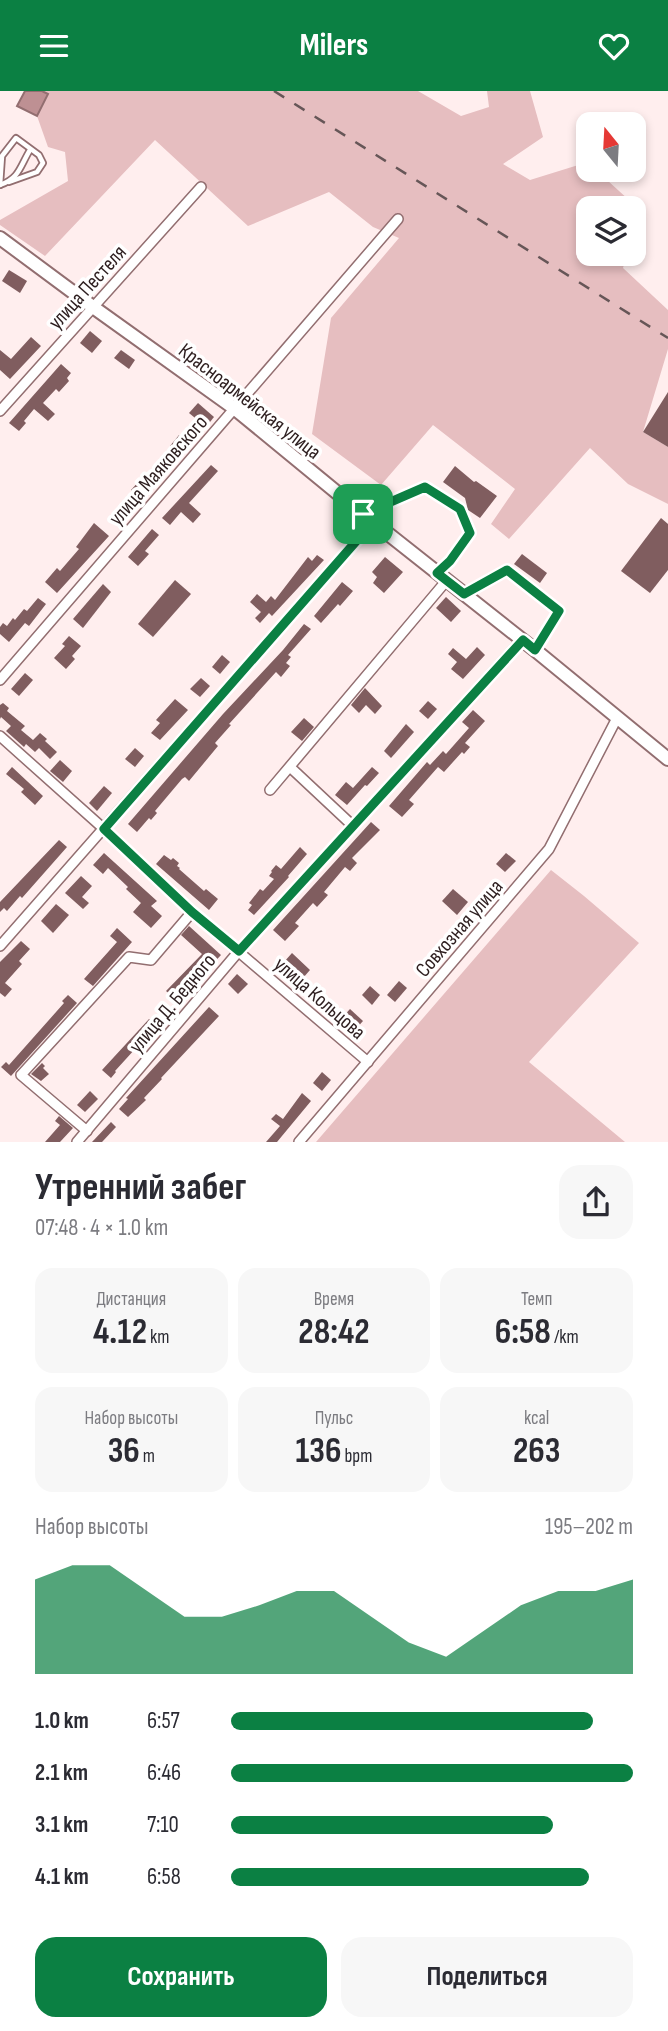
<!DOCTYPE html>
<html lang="ru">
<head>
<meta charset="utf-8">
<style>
	:root { --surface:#fff; --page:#f7f7f7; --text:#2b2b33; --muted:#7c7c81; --accent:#0b8043 }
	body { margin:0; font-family:"Sofia Sans Condensed",sans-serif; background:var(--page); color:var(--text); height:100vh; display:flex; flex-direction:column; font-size:26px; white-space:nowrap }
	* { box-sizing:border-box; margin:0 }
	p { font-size:23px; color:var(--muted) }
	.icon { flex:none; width:38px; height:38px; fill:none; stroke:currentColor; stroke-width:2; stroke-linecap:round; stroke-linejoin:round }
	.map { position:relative; height:1051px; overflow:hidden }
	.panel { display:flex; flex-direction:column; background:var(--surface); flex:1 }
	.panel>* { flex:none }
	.needle { width:46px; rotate:342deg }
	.buttons { position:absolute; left:576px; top:21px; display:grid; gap:14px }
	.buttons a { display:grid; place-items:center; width:70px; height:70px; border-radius:14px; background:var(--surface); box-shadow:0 4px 10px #0003; font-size:35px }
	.pin { position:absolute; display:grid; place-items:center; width:60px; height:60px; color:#fff; margin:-30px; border-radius:14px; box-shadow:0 4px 10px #0006 }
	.round { display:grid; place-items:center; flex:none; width:74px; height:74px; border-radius:21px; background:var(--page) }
	.overview { display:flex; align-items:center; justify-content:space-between; height:119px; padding:0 35px }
	h1 { font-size:38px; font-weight:700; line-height:52px }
	.stats { display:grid; grid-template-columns:repeat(3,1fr); gap:10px; height:119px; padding:7px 35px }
	.stats div { display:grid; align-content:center; border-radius:18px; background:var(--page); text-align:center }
	.stats b { font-size:35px; font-weight:700 }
	.stats small { font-size:19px; font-weight:400 }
	.stats p { font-size:19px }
	.chart { height:196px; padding:14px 35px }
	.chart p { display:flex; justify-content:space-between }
	.chart svg { width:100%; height:126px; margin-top:7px; fill:var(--accent); opacity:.7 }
	.primary-button { display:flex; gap:14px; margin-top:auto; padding:14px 35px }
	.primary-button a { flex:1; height:80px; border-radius:21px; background:var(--accent); color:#fff; font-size:28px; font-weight:700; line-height:80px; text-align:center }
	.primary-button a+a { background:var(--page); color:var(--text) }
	ul { padding:0 35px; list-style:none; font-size:23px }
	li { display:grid; grid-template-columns:112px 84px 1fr; align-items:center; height:52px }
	li i { height:18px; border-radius:9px; background:var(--accent) }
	header { display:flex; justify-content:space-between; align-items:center; height:91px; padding:0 35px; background:var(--accent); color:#fff; font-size:32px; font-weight:700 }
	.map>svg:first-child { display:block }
</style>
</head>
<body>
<header><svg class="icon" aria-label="menu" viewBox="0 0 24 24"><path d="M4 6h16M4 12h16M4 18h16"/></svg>Milers<svg class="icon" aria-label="heart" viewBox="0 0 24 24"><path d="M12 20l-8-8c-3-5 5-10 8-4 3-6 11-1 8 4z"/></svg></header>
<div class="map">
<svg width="668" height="1051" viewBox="0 0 668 1051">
	<rect width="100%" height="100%" fill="#fee"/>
	<!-- green -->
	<g fill="#e6bec0">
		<path d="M 42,0 L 418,0 L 461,25 L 489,16 L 487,0 L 530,0 L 543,46 L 503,73 L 530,89 L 588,71 L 588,79 L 596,79 L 641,120 L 634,143 L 634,117 L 588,117 L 588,163 L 627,163 L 623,177 L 668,219 L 668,258 L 643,341 L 668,356 L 668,413 L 628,393 L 590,357 L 509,448 L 491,433 L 515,398 L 433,334 L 381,394 L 312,343 L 331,227 L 399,147 L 373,136 L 329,101 L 248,135 L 155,49 L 45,165 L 0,134 L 0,129 L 68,90 L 65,61 L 48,56 L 37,25 L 48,4 Z"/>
		<path d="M 551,779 L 584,805 L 639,852 L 529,971 L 625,1051 L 316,1051 Z"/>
	</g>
	<!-- water -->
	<path fill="#be9093" stroke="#926e70" stroke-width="2" d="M 25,0 L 42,0 L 48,3 L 37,25 L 17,15 Z"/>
	<!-- building -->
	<g fill="#805d5f">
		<path d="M 9,179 L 27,190 L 20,202 L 2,190 Z"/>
		<path d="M 90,240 L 102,250 L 92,262 L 80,252 Z"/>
		<path d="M 31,246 L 41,255 L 10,288 L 0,279 L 0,259 L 11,268 Z"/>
		<path d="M 121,259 L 135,269 L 129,278 L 114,267 Z"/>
		<path d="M 61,273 L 71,282 L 67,287 L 69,290 L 59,301 L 56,298 L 43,312 L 55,323 L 48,330 L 34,318 L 24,330 L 26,332 L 19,340 L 9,332 Z"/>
		<path d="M 668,301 L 668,356 L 643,341 Z"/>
		<path d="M 198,312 L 214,326 L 206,336 L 189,322 Z"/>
		<path d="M 179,344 L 189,353 L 180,363 L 170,355 Z"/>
		<path d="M 211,374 L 218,380 L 189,412 L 201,423 L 193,432 L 181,421 L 170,434 L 162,427 Z"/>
		<path d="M 455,375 L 474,391 L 476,390 L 497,405 L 480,427 L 468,419 L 465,407 L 443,391 Z"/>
		<path d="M 140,389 L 149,397 L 141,407 L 131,399 Z"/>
		<path d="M 661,427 L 668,433 L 668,479 L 650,502 L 621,480 Z"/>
		<path d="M 94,432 L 109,445 L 57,502 L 45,491 L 57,477 L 60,480 L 79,458 L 76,456 Z"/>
		<path d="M 152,438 L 159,444 L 145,460 L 149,463 L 138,475 L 128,466 Z"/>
		<path d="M 522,463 L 547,482 L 540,492 L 514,473 Z"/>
		<path d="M 317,464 L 324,469 L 272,525 L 269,522 L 260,532 L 255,527 L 261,521 L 250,511 L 257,503 L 266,511 L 271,505 L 275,509 L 308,466 L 312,470 Z"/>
		<path d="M 385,466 L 403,481 L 384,502 L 373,492 L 377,486 L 372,481 Z"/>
		<path d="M 175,489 L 191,503 L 153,546 L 138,533 Z"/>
		<path d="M 342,491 L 353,500 L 340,515 L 338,513 L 321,532 L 314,525 Z"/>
		<path d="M 103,493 L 111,501 L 83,537 L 73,528 Z"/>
		<path d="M 446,506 L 461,520 L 451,531 L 436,517 Z"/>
		<path d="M 38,507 L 46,513 L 29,535 L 25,532 L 9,551 L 0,543 L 0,536 L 3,532 L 7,535 L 13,527 L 15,529 L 24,518 L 27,520 Z"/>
		<path d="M 304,533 L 311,538 L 288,564 L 291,566 L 286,572 L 290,575 L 281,586 L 276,581 L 229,633 L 231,634 L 215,652 L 218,655 L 189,690 L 185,686 L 182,688 L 155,720 L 157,722 L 151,729 L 149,727 L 137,741 L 128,733 L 223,623 L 283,559 Z"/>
		<path d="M 69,545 L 81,555 L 72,565 L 75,568 L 66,578 L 54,567 L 65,555 L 62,553 Z"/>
		<path d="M 477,556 L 485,564 L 463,588 L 451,578 L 457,571 L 448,563 L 453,557 L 466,568 Z"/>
		<path d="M 222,564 L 230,571 L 220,583 L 212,576 Z"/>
		<path d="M 25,582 L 33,589 L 19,605 L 11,598 Z"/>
		<path d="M 201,587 L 210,595 L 200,606 L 190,598 Z"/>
		<path d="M 365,597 L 382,615 L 375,623 L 366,614 L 359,622 L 351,614 Z"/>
		<path d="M 175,608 L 188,619 L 160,649 L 151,642 L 160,632 L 156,629 Z"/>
		<path d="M 428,610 L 437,618 L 428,628 L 419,620 Z"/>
		<path d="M 3,612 L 9,617 L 7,620 L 25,635 L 21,639 L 33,649 L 40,642 L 47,648 L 45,650 L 57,661 L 50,668 L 39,657 L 35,661 L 26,653 L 24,656 L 6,640 L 11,635 L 1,626 L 0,628 L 0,614 Z"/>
		<path d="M 473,619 L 485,630 L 465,652 L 470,656 L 464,663 L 462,661 L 444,681 L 438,676 L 409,709 L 414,713 L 402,726 L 389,715 L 427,671 L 430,674 L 443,660 L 446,663 L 469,637 L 462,631 Z"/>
		<path d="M 304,627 L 314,636 L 302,650 L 291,641 Z"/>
		<path d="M 406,633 L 414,641 L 391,667 L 384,660 Z"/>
		<path d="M 135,657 L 144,665 L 135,676 L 125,668 Z"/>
		<path d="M 60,669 L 72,680 L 63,691 L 50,680 Z"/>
		<path d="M 12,676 L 43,705 L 35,714 L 21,701 L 24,698 L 6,683 Z"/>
		<path d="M 372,676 L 379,682 L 367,695 L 365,694 L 347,714 L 335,704 L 346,691 L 353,697 Z"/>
		<path d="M 104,695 L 112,702 L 97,720 L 89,712 Z"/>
		<path d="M 371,731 L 380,739 L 352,767 L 357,772 L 350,780 L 345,776 L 324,801 L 328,804 L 317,816 L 313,812 L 295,832 L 299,835 L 285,850 L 273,839 Z"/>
		<path d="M 59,749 L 67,756 L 22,807 L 20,805 L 7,820 L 4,817 L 0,821 L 0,811 Z"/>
		<path d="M 300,756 L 307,763 L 288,785 L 289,786 L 254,824 L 248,819 L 252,814 L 249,812 L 260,798 L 263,800 L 274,788 L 269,785 L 272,781 L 271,780 L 276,774 L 281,778 Z"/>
		<path d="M 104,762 L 157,810 L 151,815 L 162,825 L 151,837 L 133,821 L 141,812 L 126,798 L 128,796 L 108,777 L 103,783 L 93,774 Z"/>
		<path d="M 506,762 L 516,770 L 505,781 L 496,773 Z"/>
		<path d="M 164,764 L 171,769 L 173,767 L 179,772 L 177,775 L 180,777 L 179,778 L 204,800 L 206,798 L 218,808 L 209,819 L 156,773 Z"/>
		<path d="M 81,785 L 92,795 L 82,806 L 89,812 L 83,818 L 65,802 Z"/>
		<path d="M 453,798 L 468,811 L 457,824 L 442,810 Z"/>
		<path d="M 56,813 L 69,824 L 53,842 L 41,830 Z"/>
		<path d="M 189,835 L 221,864 L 178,910 L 166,900 L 202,863 L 181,844 Z"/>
		<path d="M 117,837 L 132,851 L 93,895 L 84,888 L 117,851 L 110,845 Z"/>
		<path d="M 21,850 L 30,858 L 19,870 L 22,873 L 5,892 L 12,898 L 5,906 L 0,902 L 0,871 Z"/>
		<path d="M 292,862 L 310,879 L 303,887 L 310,894 L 303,902 L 276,880 Z"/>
		<path d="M 237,883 L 248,893 L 238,903 L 228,893 Z"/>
		<path d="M 399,890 L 407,897 L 395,911 L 387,904 Z"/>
		<path d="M 370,895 L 380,904 L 372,914 L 362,904 Z"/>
		<path d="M 68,904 L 77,912 L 11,985 L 1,976 L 6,971 L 9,974 L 64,912 L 62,910 Z"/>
		<path d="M 209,916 L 219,925 L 161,987 L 162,988 L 144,1007 L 146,1009 L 128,1026 L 119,1018 L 128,1008 L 126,1007 Z"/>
		<path d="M 350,918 L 363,930 L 354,940 L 341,928 Z"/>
		<path d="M 149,928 L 156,935 L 115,980 L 116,981 L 111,987 L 102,979 Z"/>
		<path d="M 42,972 L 45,975 L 43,977 L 49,983 L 41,990 L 31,983 Z"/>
		<path d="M 322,981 L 331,989 L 322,1000 L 313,992 Z"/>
		<path d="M 90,1000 L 98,1008 L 85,1021 L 77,1014 Z"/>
		<path d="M 302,1002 L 311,1010 L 277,1051 L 266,1051 L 280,1035 L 271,1028 L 276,1023 L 283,1028 Z"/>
		<path d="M 59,1025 L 73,1037 L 60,1051 L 45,1051 L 60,1034 L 55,1030 Z"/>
		<path d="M 111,1031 L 116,1036 L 102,1051 L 92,1051 Z"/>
	</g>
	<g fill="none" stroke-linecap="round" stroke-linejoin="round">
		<!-- lane casing -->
		<g stroke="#926e70" stroke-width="8">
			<g id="lane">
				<path d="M 0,94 L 2,65 L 16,47 L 39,64 L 43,72 L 37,81 L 9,91"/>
				<path d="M 0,94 C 20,87 20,75 30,59"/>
				<path d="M 364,422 L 425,396 L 460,418 L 470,442 L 450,470 L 438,481"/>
				<path d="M 465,502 L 507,479 L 559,520 L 535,558"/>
			</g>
		</g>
		<!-- street casing -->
		<g stroke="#926e70" stroke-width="12">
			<g id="street">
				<path d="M 0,320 L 201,96"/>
				<path d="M 0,589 L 398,128"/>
				<path d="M 0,645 L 104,738 L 192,821 L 368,971"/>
				<path d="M 290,676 L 353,735"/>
				<path d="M 270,699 L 447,489"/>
				<path d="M 0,855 L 373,431"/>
				<path d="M 87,1040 L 21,984 L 129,866 L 151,869 L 192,821"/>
				<path d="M 77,1051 L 239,860 L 522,549"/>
				<path d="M 299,1051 L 549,758 L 617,627"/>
			</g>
		</g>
		<!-- secondary casing -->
		<g stroke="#926e70" stroke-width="16">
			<path id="secondary" d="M 0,147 L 93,216 L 234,317 L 363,423 L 535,559 L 668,668"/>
		</g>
		<!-- lane -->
		<use href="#lane" stroke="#fff" stroke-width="4.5"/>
		<!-- street -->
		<use href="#street" stroke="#fff" stroke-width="9"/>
		<!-- secondary -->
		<use href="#secondary" stroke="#fff" stroke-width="12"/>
		<!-- rail -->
		<path stroke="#665657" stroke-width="2.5" stroke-dasharray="12 12" stroke-linecap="butt" d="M 274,0 L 668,247"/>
	</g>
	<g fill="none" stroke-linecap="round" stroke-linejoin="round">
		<!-- route casing -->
		<g stroke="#fff" stroke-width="14">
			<path id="route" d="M 425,396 L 460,418 L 470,442 L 450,470 L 437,482 L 464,503 L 507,479 L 559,520 L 535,559 L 523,549 L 239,860 L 192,821 L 104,738 L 373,431 L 363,423 Z"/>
		</g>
		<!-- route -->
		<use href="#route" stroke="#0b8043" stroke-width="9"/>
	</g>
	<g text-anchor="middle" stroke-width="7" stroke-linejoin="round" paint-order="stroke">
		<!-- street labels -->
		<g font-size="21" fill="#2d1e1f" stroke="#fff">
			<text transform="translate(87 196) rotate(-48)" y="7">улица Пестеля</text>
			<text transform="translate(250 310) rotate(38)" y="7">Красноармейская улица</text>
			<text transform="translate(158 379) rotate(-49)" y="7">улица Маяковского</text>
			<text transform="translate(459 837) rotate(-49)" y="7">Совхозная улица</text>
			<text transform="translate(320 907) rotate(41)" y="7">улица Кольцова</text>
			<text transform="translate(172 912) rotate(-50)" y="7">улица Д. Бедного</text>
		</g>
	</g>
</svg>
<div class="buttons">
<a><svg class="needle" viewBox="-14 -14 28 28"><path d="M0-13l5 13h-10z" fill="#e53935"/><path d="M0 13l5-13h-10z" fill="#7c7c81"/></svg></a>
<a><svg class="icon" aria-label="layers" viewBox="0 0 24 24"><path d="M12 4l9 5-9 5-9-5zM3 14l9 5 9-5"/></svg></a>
</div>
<div class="pin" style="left:363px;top:423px;background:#1e9e55"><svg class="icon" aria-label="arrive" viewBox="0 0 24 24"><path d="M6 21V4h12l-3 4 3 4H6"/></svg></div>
</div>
<section class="panel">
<div class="overview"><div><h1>Утренний забег</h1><p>07:48 · 4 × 1.0 km</p></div><a class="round"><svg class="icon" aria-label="share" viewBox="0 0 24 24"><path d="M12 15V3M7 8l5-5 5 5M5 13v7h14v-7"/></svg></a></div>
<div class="stats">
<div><p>Дистанция</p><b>4.12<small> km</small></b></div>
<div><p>Время</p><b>28:42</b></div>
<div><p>Темп</p><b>6:58<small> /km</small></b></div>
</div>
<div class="stats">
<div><p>Набор высоты</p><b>36<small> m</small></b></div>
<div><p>Пульс</p><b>136<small> bpm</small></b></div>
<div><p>kcal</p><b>263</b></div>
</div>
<div class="chart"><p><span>Набор высоты</span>195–202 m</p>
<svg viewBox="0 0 160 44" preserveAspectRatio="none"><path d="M0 44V11L10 6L20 6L30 15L40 24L50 24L60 20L70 15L80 15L90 24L100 33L110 38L120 29L130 20L140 15L150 15L160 11V44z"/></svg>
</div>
<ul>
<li><b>1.0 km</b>6:57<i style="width:90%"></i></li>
<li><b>2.1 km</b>6:46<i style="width:100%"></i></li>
<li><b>3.1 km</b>7:10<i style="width:80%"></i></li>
<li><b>4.1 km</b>6:58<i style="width:89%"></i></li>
</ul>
<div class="primary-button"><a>Сохранить</a><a>Поделиться</a></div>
</section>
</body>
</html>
